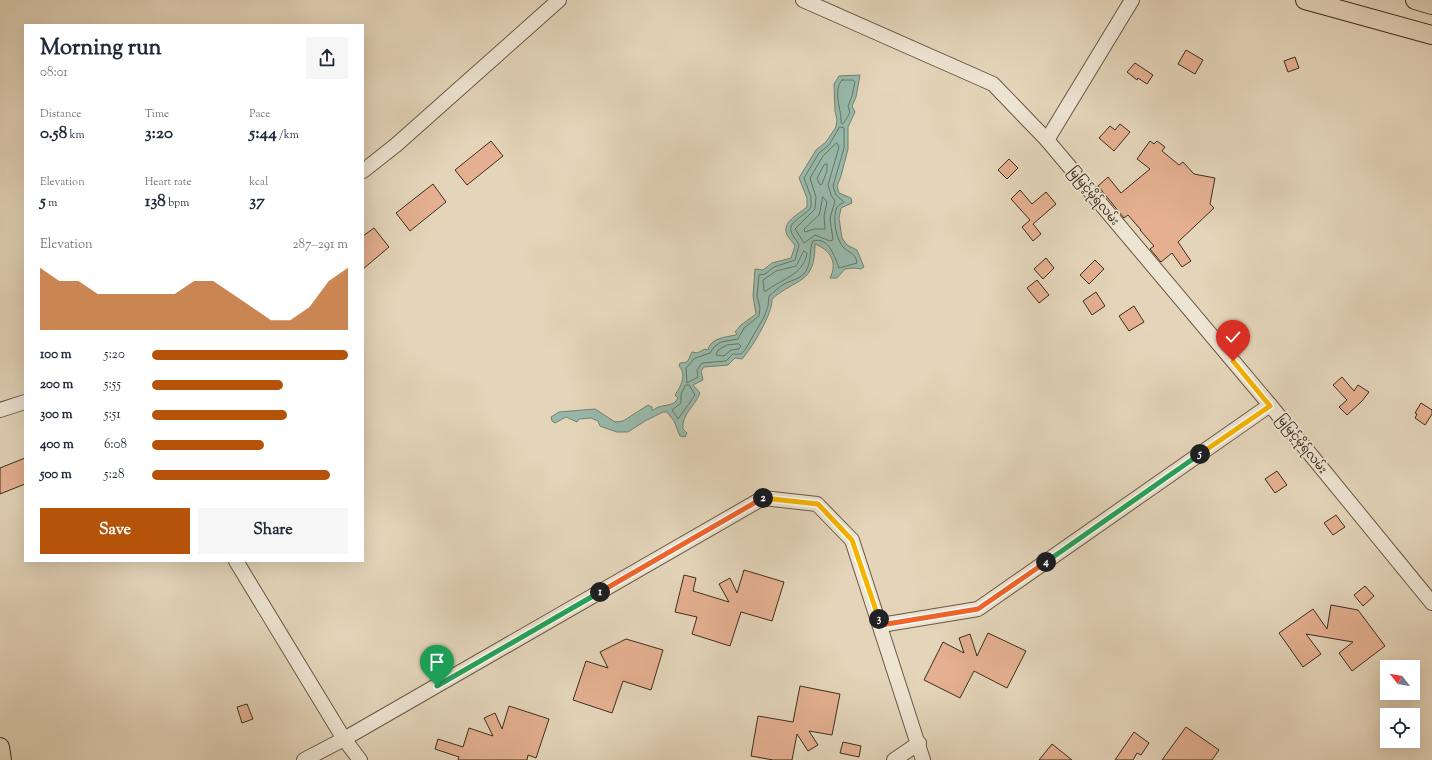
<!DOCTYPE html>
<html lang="en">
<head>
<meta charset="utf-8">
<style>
	:root { --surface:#fff; --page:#f6f6f7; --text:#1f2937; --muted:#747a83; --accent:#b45309 }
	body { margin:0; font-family:"Sorts Mill Goudy","Noto Sans Myanmar",serif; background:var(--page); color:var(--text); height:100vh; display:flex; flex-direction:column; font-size:15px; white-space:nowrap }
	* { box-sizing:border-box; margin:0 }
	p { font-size:13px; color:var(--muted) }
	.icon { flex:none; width:22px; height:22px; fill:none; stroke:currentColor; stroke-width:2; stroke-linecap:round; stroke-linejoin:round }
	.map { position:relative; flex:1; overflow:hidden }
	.side { position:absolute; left:24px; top:24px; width:340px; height:538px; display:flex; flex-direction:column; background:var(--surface); border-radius:0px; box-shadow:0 4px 16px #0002 }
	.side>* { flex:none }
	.needle { width:26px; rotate:301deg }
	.fabs { position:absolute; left:1380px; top:660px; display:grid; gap:8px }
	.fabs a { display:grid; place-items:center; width:40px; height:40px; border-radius:0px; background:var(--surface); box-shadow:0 4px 16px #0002; font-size:20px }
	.pin { position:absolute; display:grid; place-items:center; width:34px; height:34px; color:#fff; margin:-41px -17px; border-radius:50% 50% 50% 0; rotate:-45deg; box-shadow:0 0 4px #0007 }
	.pin .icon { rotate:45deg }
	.km { position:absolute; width:20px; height:20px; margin:-10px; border-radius:50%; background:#222; color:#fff; font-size:11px; line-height:20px; text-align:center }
	.round { display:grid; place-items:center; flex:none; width:42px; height:42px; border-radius:0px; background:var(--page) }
	.summary { display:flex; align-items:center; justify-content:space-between; height:68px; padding:0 16px }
	h1 { font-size:22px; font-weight:800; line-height:30px }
	.metrics { display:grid; grid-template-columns:repeat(3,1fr); gap:6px; height:68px; padding:4px 16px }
	.metrics div { display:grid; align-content:center }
	.metrics b { font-size:17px; font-weight:800 }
	.metrics small { font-size:11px; font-weight:400 }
	.metrics p { font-size:11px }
	.chart { height:112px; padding:8px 16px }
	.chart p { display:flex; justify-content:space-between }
	.chart svg { width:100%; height:72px; margin-top:4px; fill:var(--accent); opacity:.7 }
	.cta { display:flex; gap:8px; margin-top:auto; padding:8px 16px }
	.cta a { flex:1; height:46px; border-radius:0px; background:var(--accent); color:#fff; font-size:16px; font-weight:800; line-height:46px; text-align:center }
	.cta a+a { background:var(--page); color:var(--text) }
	ul { padding:0 16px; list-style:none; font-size:13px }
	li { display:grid; grid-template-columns:64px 48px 1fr; align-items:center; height:30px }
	li i { height:10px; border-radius:5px; background:var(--accent) }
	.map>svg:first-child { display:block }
</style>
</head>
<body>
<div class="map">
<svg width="1432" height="760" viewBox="0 0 1432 760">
	<rect width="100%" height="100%" fill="#e4d5ba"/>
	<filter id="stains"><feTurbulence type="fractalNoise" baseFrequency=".005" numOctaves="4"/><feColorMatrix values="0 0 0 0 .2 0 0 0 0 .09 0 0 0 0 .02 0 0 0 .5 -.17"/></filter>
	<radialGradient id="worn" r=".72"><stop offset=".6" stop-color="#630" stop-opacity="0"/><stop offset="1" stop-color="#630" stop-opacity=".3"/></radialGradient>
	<!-- water -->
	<path fill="#97b9aa" stroke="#738171" d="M 860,75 L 856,97 L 852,106 L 855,112 L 848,127 L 848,149 L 841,176 L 837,186 L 839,193 L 851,198 L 852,203 L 841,208 L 839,218 L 842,238 L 847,245 L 857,250 L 864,267 L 861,269 L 855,268 L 845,269 L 837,278 L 830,278 C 838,262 830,250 815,244 C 815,285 797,277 772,299 C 773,313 752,348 742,359 L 735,358 L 728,365 L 704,367 L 701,371 L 703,380 L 693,385 L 700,393 C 695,406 681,415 683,429 L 687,433 L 685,437 L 680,436 L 674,421 L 667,412 L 663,412 L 645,421 L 628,432 L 617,432 L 600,426 L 598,421 L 591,418 L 579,419 L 577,422 L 566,417 L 555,423 L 552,421 L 551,417 L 559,412 L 595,409 L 615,422 L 623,421 L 648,405 L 652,407 L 652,411 C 660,403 674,408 678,398 L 675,395 C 681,386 687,375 679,366 L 680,363 C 690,363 688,359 692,352 L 697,353 L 705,349 L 708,350 C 710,338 726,337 736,335 L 737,334 L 735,332 L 741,325 L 756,314 L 753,296 L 755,269 L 763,270 L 772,263 L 791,258 L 795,246 C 793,242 789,239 787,235 C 781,222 799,214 807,207 L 807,198 L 799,178 L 816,150 L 826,142 L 836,127 L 837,120 L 835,111 L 834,84 L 839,76 Z"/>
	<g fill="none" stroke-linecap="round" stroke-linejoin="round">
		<!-- shore -->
		<g stroke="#6a7463" stroke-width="1">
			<path d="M 842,80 L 853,80 L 855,82 L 852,96 L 848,106 L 850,113 L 843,124 L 841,123 C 842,110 832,91 842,80 Z"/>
			<path d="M 840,127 L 844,128 L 844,148 L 833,186 L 836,195 L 844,202 C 842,204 839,204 837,207 C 832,218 836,239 843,247 C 849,253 856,253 857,263 L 839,268 C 835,258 829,236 813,241 C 809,248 812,261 806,271 C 801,279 792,280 784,284 C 779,287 774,292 769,296 L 768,306 L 764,317 L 745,350 L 741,354 L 733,354 L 726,361 L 702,363 L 697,370 L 698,377 L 687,383 L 686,368 L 695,358 L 710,353 L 714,347 L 721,342 L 738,339 L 744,328 L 759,316 L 760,308 L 757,296 L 759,275 L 765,274 L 774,267 L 795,260 L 799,245 C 797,240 792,236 791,231 C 788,221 806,216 811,207 L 811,197 L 804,178 L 819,153 L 829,145 Z"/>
			<path d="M 837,143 L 839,147 L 828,185 L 831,195 L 835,201 L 830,218 L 833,240 L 830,241 L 815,235 L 804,243 L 795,229 L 815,209 L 816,197 L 810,178 L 823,156 Z"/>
			<path d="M 827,164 L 827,171 L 822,184 L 820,185 L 817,178 L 824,165 Z"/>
			<path d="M 823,197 L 827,202 L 824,216 L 825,229 L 814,229 L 805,232 L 804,229 L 819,215 Z"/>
			<path d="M 804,251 L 807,253 C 804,275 781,279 766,291 L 764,291 L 763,280 L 776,271 L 796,266 Z"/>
			<path d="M 739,344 L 741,346 L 739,349 L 731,350 L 724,356 L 716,355 L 718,350 L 727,345 Z"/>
			<path d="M 686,385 L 689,385 L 695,395 L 678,419 L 672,410 L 681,403 L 681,394 Z"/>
		</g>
	</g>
	<!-- building -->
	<g fill="#e4b091" stroke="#3d2e1c">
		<path d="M 1186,50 L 1203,60 L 1195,74 L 1178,64 Z"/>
		<path d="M 1295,57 L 1299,68 L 1288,72 L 1284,61 Z"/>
		<path d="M 1135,63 L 1153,75 L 1147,84 L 1138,78 L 1137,80 L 1127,72 Z"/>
		<path d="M 1120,124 L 1130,132 L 1114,151 L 1099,138 L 1110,126 L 1115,130 Z"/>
		<path d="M 491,141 L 503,156 L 467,185 L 455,170 Z"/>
		<path d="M 1150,141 L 1154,144 L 1157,141 L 1165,147 L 1162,151 L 1179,165 L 1183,162 L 1194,174 L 1215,178 L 1210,204 L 1214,208 L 1178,242 L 1191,261 L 1182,267 L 1172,253 L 1161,262 L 1150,249 L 1154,246 L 1140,230 L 1141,230 L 1128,215 L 1124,218 L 1098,186 L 1108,177 L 1121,193 L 1150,169 L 1137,159 Z"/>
		<path d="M 1009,159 L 1018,168 L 1007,179 L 998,170 Z"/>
		<path d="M 433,184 L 446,202 L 410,231 L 396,213 Z"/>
		<path d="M 1020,190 L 1032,204 L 1046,192 L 1056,204 L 1033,224 L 1041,234 L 1033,241 L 1022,227 L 1030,220 L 1011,199 Z"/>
		<path d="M 374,228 L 389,247 L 363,269 L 363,236 Z"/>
		<path d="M 1046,258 L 1054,268 L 1043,279 L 1034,269 Z"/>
		<path d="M 1095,260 L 1104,269 L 1089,284 L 1080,275 Z"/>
		<path d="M 1037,280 L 1049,295 L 1039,303 L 1027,288 Z"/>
		<path d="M 1096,292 L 1105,306 L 1092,315 L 1083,301 Z"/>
		<path d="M 1134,306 L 1144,322 L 1129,331 L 1119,316 Z"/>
		<path d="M 1342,377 L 1354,391 L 1358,385 L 1369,392 L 1362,401 L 1347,415 L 1339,407 L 1347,400 L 1333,385 Z"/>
		<path d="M 1421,403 L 1432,410 L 1432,414 L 1425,425 L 1415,418 L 1417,414 L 1415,413 Z"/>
		<path d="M 25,458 L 25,484 L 0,494 L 0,468 Z"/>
		<path d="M 1277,471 L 1287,485 L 1275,493 L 1265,479 Z"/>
		<path d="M 1336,515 L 1345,527 L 1333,535 L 1324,523 Z"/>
		<path d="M 744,570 L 784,582 L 772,621 L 741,612 L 730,646 L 692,634 L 697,617 L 675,612 L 684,575 L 696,578 L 693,591 L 729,602 L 719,584 L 730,578 L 737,593 Z"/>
		<path d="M 1365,586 L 1374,596 L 1363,606 L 1354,595 Z"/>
		<path d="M 1331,605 L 1358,610 L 1385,646 L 1352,671 L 1339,653 L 1353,642 L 1306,634 L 1321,654 L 1303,667 L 1279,633 L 1313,609 L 1327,629 Z"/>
		<path d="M 988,633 L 1026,651 L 1007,688 L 974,671 L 960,698 L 924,680 L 943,642 L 964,653 L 959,638 L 970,634 L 977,656 Z"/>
		<path d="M 626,639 L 663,650 L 651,690 L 623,681 L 612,713 L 573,700 L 586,661 L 608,668 L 600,652 Z"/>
		<path d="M 800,686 L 840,694 L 832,735 L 809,731 L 818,745 L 808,751 L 797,734 L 792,760 L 773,760 L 751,756 L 758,716 L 793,722 Z"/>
		<path d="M 247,704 L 253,719 L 242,723 L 237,707 Z"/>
		<path d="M 509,706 L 549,719 L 536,758 L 528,755 L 527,760 L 458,760 L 459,757 L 435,749 L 438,739 L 463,747 L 469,728 L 493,736 L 484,718 L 495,713 L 502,729 Z"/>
		<path d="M 1186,727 L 1219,750 L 1212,760 L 1162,760 Z"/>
		<path d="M 1134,732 L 1149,743 L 1141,755 L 1137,753 L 1133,760 L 1115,760 Z"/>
		<path d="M 843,742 L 861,746 L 859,757 L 840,753 Z"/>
		<path d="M 1052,744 L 1072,760 L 1039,760 Z"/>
	</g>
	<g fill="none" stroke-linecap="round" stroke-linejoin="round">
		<!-- minor casing -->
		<g stroke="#675844" stroke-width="16">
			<g id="minor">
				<path d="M 803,0 L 993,84 L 1047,140 L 1132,0"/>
				<path d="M 1047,140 L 1270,405 L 1432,603"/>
				<path d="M 363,171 L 396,145 L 559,0"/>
				<path d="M 0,410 L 25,402"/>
				<path d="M 236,561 L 344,739 L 360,760"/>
				<path d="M 881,625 L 978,609 L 1270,405"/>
				<path d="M 304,760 L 344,739 L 763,498 L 817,504 L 852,540 L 923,760"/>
				<path d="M 894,760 L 919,743"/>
			</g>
		</g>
		<!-- major casing -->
		<g stroke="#3d2e1c" stroke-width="20">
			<g id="major">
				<path d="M 1305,0 L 1432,35"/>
				<path d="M 1415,0 L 1432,5"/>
				<path d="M 0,747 L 2,760"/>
			</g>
		</g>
		<!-- minor -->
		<use href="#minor" stroke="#ede4d2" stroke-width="14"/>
		<!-- major -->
		<use href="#major" stroke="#e4d5ba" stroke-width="18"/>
	</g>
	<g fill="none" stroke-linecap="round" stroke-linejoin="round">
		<!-- split-1 casing -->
		<g stroke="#fff" stroke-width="8">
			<path id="split-1" d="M 437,686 L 600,592"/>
		</g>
		<!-- split-2 casing -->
		<g stroke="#fff" stroke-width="8">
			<path id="split-2" d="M 600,592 L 763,498"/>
		</g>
		<!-- split-3 casing -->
		<g stroke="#fff" stroke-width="8">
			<path id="split-3" d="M 763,498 L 818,504 L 852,540 L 879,619"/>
		</g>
		<!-- split-4 casing -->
		<g stroke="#fff" stroke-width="8">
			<path id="split-4" d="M 879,619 L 881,625 L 978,609 L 1046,562"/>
		</g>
		<!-- split-5 casing -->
		<g stroke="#fff" stroke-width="8">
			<path id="split-5" d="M 1046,562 L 1200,454"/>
		</g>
		<!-- split-6 casing -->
		<g stroke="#fff" stroke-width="8">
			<path id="split-6" d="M 1200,454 L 1270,406 L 1233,361"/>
		</g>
		<!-- split-1 -->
		<use href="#split-1" stroke="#22a559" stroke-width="5"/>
		<!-- split-2 -->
		<use href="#split-2" stroke="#f0652b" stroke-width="5"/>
		<!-- split-3 -->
		<use href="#split-3" stroke="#f5b400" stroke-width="5"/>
		<!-- split-4 -->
		<use href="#split-4" stroke="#f0652b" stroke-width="5"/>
		<!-- split-5 -->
		<use href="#split-5" stroke="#22a559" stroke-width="5"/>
		<!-- split-6 -->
		<use href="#split-6" stroke="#f5b400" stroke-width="5"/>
	</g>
	<g text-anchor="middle" stroke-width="3.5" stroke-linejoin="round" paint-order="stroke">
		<!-- street labels -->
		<g font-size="12" fill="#3d2e1c" stroke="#ede4d2">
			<text transform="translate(1094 196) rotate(50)" y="4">မြမြင့်မိုရ်လမ်း</text>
			<text transform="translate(1302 444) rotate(51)" y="4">မြမြင့်မိုရ်လမ်း</text>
		</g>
	</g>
	<rect width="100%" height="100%" filter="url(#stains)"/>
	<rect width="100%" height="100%" fill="url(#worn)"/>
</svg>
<div class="fabs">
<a><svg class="needle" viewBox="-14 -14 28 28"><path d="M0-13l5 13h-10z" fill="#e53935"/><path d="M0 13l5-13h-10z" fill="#747a83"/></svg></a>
<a><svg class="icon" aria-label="locate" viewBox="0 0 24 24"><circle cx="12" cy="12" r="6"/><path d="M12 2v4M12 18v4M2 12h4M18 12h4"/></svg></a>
</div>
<div class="pin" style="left:437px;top:686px;background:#1e9e55"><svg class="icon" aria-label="arrive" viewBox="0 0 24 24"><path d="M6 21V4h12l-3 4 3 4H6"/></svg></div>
<div class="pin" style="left:1233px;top:361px;background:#d93025"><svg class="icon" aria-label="check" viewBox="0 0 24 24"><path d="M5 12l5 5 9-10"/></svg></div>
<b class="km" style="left:600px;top:592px">1</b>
<b class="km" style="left:763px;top:498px">2</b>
<b class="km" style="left:879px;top:619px">3</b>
<b class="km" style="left:1046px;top:562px">4</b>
<b class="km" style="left:1200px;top:454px">5</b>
<section class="side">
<div class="summary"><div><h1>Morning run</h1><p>08:01</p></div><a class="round"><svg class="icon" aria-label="share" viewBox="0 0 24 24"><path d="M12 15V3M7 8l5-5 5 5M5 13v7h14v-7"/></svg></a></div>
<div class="metrics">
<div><p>Distance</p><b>0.58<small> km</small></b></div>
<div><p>Time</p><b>3:20</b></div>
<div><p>Pace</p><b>5:44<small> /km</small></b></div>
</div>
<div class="metrics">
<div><p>Elevation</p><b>5<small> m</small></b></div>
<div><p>Heart rate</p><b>138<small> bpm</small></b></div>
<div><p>kcal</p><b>37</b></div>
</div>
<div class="chart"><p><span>Elevation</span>287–291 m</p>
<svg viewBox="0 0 160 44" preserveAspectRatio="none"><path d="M0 44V6L10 14L20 14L30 22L40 22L50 22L60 22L70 22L80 14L90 14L100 22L110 30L120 38L130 38L140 30L150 14L160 6V44z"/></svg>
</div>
<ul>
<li><b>100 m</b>5:20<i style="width:100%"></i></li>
<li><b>200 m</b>5:55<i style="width:67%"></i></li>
<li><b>300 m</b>5:51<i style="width:69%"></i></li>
<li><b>400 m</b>6:08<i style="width:57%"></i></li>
<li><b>500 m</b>5:28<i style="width:91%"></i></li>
</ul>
<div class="cta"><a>Save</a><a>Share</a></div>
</section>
</div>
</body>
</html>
